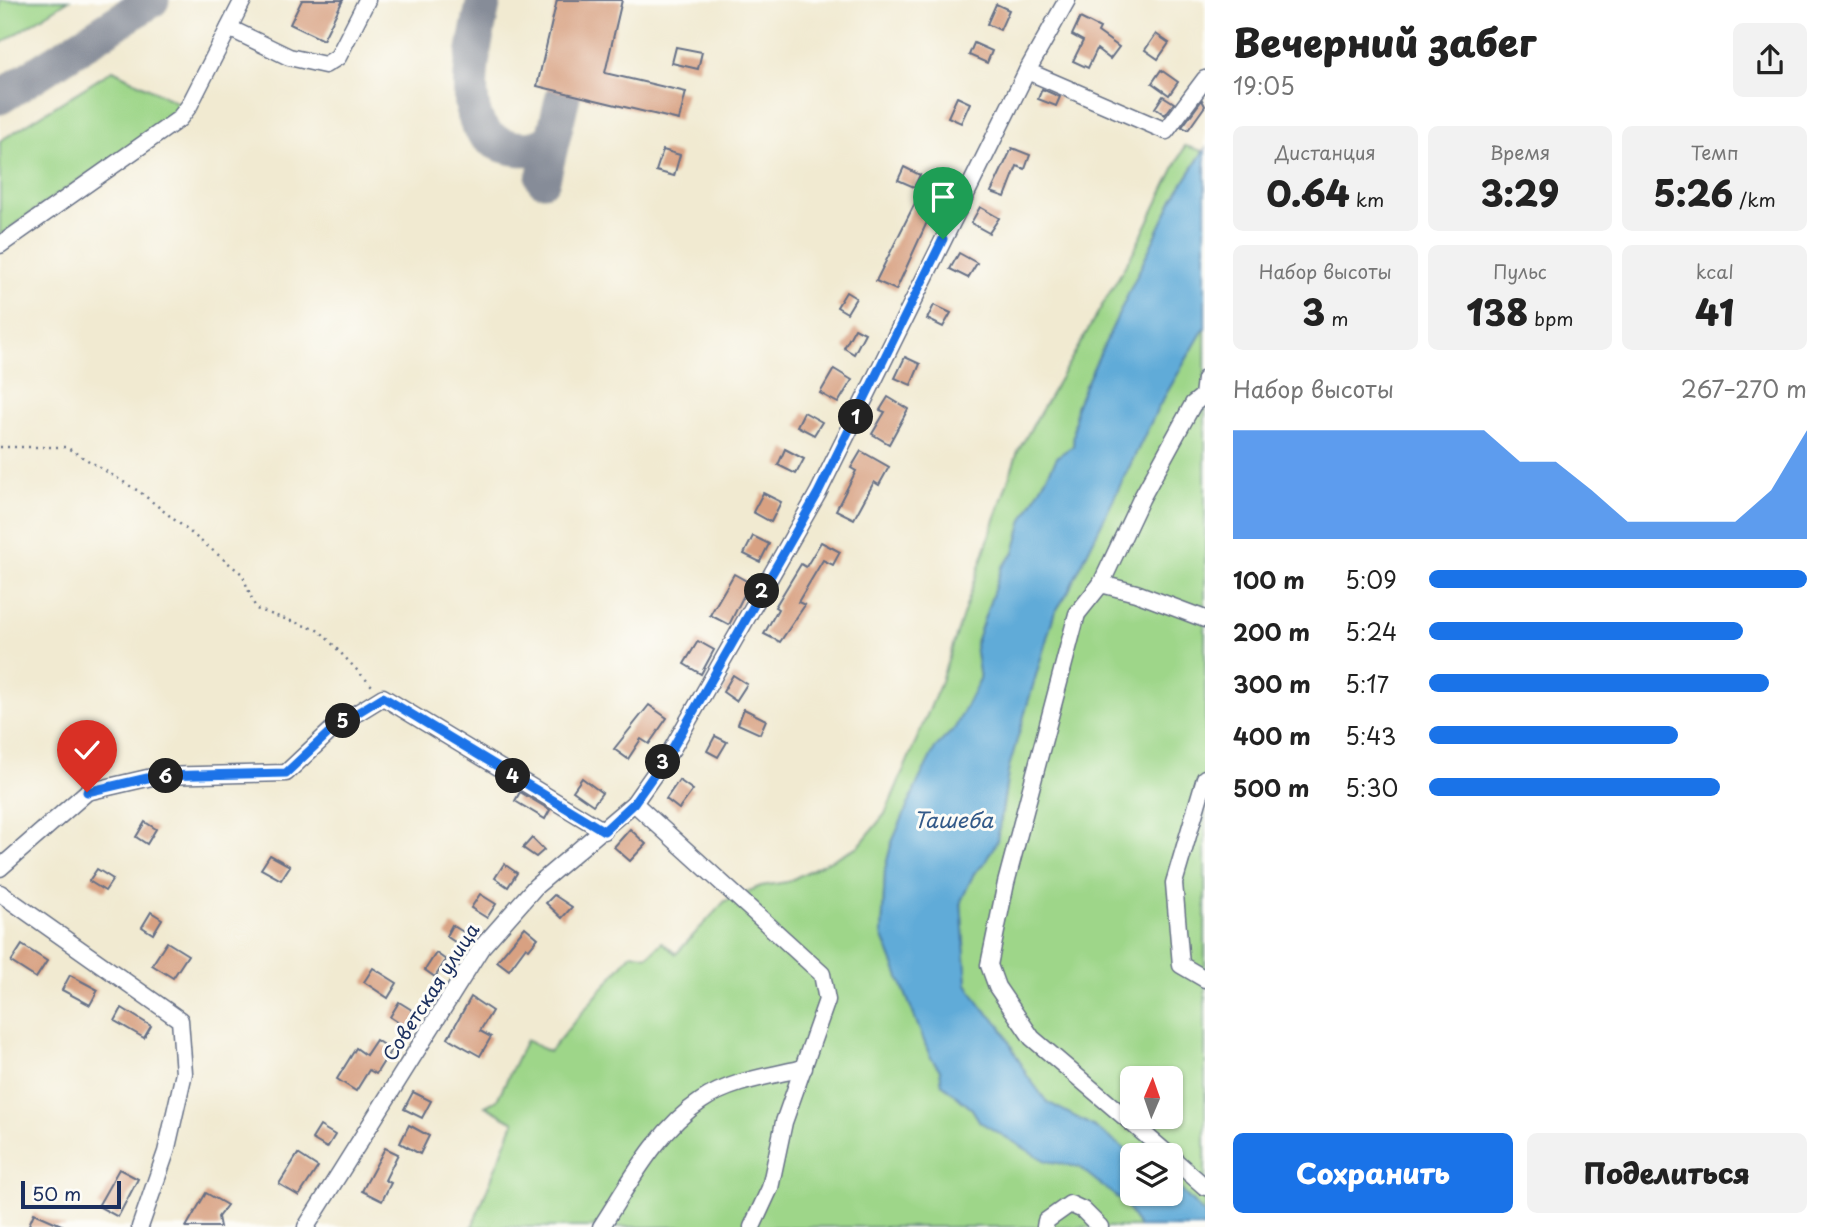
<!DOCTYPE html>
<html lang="ru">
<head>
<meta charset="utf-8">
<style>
	:root { --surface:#fff; --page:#f2f2f2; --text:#222; --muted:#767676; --accent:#1a73e8 }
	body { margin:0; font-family:"Playpen Sans",sans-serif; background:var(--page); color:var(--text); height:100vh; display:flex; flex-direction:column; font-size:26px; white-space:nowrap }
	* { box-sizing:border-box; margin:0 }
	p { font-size:23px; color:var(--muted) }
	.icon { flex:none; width:38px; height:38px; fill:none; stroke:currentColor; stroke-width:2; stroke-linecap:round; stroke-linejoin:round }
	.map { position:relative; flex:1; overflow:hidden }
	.panel { display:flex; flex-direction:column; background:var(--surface); width:630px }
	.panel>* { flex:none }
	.needle { width:46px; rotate:2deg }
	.tools { position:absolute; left:1120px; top:1066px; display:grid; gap:14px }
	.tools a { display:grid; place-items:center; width:63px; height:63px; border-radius:10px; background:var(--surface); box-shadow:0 2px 5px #0004; font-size:35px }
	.scale { position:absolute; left:21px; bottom:18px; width:100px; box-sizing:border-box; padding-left:7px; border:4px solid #1b2f5e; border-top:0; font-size:19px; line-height:24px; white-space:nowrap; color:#1b2f5e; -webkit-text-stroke:5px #fdfcf7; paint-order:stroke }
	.pin { position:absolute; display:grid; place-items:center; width:60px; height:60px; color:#fff; margin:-72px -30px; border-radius:50% 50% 50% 0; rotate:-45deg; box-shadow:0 0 7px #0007 }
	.pin .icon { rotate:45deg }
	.km { position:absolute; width:35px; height:35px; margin:-18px; border-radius:50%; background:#222; color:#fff; font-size:19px; line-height:35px; text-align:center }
	.round { display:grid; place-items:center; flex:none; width:74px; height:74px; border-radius:10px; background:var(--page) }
	.headline { display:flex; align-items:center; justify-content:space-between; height:119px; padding:0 28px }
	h1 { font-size:38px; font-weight:800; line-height:52px }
	.metrics { display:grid; grid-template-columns:repeat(3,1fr); gap:10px; height:119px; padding:7px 28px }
	.metrics div { display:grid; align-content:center; border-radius:10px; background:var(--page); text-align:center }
	.metrics b { font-size:35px; font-weight:800 }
	.metrics small { font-size:19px; font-weight:400 }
	.metrics p { font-size:19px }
	.chart { height:196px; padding:14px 28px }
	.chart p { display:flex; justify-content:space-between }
	.chart svg { width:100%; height:126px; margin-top:7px; fill:var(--accent); opacity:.7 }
	.primary-button { display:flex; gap:14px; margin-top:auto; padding:14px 28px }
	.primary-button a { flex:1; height:80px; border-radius:10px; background:var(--accent); color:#fff; font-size:28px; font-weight:800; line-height:80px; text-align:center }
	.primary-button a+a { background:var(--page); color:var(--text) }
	ul { padding:0 28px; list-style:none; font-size:23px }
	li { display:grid; grid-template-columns:112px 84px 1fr; align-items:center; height:52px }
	li i { height:18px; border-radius:9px; background:var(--accent) }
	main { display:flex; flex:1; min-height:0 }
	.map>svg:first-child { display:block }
</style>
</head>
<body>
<main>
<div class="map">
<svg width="1205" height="1227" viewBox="0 0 1205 1227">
	<rect width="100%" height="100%" fill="#fdfcf7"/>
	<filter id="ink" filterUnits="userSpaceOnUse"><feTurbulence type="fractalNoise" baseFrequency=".0143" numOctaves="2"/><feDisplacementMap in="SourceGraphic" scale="14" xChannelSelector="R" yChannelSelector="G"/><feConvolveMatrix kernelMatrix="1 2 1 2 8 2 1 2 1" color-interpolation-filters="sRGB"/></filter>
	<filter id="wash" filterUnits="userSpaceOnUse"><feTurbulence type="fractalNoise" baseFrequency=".00686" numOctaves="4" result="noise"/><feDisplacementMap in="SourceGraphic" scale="28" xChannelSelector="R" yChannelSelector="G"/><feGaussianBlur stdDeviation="1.57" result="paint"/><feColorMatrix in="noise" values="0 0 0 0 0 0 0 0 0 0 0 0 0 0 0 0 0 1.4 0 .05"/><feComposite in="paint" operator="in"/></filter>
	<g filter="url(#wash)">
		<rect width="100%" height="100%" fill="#f1ead1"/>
		<!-- green -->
		<g fill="#9ed689" stroke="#5c8274" stroke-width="2" fill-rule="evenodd">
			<path d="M 0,0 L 69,0 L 0,44 Z"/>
			<path d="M 113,70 L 182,105 C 159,132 128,149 99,167 C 65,189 32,211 0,236 L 0,141 Z"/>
			<path d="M 1185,146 L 1203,151 L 1173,199 L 1083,390 L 1076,407 L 1073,446 L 1058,456 L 1023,520 L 1014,553 L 1002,567 L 975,645 L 980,679 L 955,728 L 935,748 L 892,842 L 885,869 L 882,934 L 930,1056 L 940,1070 L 942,1084 L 972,1109 L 980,1122 L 1066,1164 L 1079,1167 L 1105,1185 L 1125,1204 L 1139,1227 L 472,1227 L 514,1122 L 485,1106 L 497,1100 L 526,1040 L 549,1052 L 632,953 L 648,956 L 662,942 L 676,954 L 725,901 L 761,886 L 787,882 L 859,846 L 885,814 L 939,687 L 1018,451 L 1136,247 Z"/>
			<path d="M 1205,327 L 1205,1215 L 1171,1180 L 1171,1155 L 1133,1155 L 1093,1126 L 1047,1102 L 1026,1074 L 1000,1025 L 981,1006 L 967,984 L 961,901 L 974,873 L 984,864 L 1000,828 L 1009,767 L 1054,614 L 1068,592 L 1158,408 ZM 1132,1078 L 1171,1078 L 1171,1116 L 1132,1116 Z"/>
		</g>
		<!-- water -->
		<path fill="#60abd8" stroke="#3e6d9b" stroke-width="2" d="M 1205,149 L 1205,327 L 1158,408 L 1068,592 L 1054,614 L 1009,767 L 997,841 L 984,864 L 974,873 L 961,901 L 967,984 L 981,1006 L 1000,1025 L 1026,1074 L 1047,1102 L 1093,1126 L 1133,1155 L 1132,1194 L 1171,1194 L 1171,1180 L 1205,1215 L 1205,1227 L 1139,1227 L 1125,1204 L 1079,1167 L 1046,1161 L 980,1122 L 972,1109 L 942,1084 L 940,1070 L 930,1056 L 882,934 L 885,869 L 892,842 L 918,782 L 935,748 L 955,728 L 980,679 L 975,645 L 1002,567 L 1014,553 L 1023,520 L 1058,456 L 1073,446 L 1076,407 L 1083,390 L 1173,199 Z"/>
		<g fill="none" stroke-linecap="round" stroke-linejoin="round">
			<!-- taxiway -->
			<g stroke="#868c98" stroke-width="35">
				<path d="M 484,0 C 476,42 449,131 506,146 C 524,151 538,150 552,139"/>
				<path d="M 0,97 L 152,0"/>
				<path d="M 543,179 L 564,92"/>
			</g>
		</g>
		<g id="blocks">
			<!-- building -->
			<g fill="#d8a182">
				<path d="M 302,0 L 343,0 L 323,40 L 290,24 Z"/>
				<path d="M 557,0 L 622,0 L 605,73 L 686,92 L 679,120 L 537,86 Z"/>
				<path d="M 996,4 L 1009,10 L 1000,30 L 987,24 Z"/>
				<path d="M 1080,18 L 1100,28 L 1098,32 L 1119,47 L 1110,59 L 1097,49 L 1088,68 L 1073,61 L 1083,41 L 1072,35 Z"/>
				<path d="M 1156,34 L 1169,43 L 1158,59 L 1145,50 Z"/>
				<path d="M 974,43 L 992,51 L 987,63 L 969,55 Z"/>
				<path d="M 676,47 L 702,52 L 698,69 L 672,63 Z"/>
				<path d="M 1161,70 L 1178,82 L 1169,95 L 1152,83 Z"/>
				<path d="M 1042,89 L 1060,97 L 1056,106 L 1038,99 Z"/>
				<path d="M 1163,96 L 1174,103 L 1165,115 L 1155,108 Z"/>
				<path d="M 957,97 L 970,103 L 961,123 L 948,117 Z"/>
				<path d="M 1202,100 L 1205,106 L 1188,130 L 1182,127 Z"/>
				<path d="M 1012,148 L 1030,155 L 1025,169 L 1017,166 L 1005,197 L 991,192 Z"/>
				<path d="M 663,150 L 680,155 L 674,176 L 656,171 Z"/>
				<path d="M 904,167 L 920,175 L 914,187 L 898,180 Z"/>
				<path d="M 916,201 L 933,209 L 896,290 L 876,281 Z"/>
				<path d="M 980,207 L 999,218 L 989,233 L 971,223 Z"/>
				<path d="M 959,253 L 977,263 L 968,278 L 950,269 Z"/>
				<path d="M 846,292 L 856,298 L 847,313 L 837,307 Z"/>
				<path d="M 934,305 L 951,313 L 943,327 L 927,319 Z"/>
				<path d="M 855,328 L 865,333 L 854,354 L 844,348 Z"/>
				<path d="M 905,357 L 920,364 L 911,385 L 895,378 Z"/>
				<path d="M 834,369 L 852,380 L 838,403 L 820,393 Z"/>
				<path d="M 888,397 L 908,409 L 889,444 L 872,434 L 885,412 L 880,410 Z"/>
				<path d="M 804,412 L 822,422 L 814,435 L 797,426 Z"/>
				<path d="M 785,449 L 804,459 L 796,474 L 778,465 Z"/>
				<path d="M 861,451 L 889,467 L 879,485 L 874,482 L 854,519 L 836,510 L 856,471 L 851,468 Z"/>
				<path d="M 763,493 L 781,502 L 771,522 L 753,512 Z"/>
				<path d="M 753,536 L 769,544 L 760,562 L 744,554 Z"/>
				<path d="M 821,542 L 840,552 L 833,565 L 823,560 L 798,602 L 805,605 L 780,642 L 764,634 L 778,609 L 775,607 L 801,564 L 806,567 Z"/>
				<path d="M 734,574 L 750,583 L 729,625 L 710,615 Z"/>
				<path d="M 698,641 L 714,650 L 701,674 L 684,664 Z"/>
				<path d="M 733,675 L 747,684 L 736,701 L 723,692 Z"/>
				<path d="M 649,705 L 667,718 L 649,744 L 641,739 L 628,759 L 614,749 Z"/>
				<path d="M 744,709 L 766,720 L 760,734 L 738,724 Z"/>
				<path d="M 715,736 L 727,742 L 718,757 L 707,751 Z"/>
				<path d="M 582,778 L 602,793 L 593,805 L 573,791 Z"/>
				<path d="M 679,780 L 693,790 L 679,809 L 666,799 Z"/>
				<path d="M 520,792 L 550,810 L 545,819 L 515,801 Z"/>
				<path d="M 145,822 L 156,829 L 147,844 L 136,837 Z"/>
				<path d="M 630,829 L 646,844 L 630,861 L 614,847 Z"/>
				<path d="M 532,838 L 544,850 L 536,857 L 523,848 Z"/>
				<path d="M 270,855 L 290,866 L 281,880 L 261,869 Z"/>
				<path d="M 504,864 L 517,873 L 508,887 L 495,878 Z"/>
				<path d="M 97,869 L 113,879 L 105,891 L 89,881 Z"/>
				<path d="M 480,894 L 496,904 L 487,918 L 471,908 Z"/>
				<path d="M 554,895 L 572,907 L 562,918 L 546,903 Z"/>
				<path d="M 151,912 L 162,919 L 153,934 L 142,927 Z"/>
				<path d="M 452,925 L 465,933 L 458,944 L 446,936 Z"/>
				<path d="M 525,927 L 538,938 L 529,949 L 526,947 L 509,970 L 497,961 Z"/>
				<path d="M 167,942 L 188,955 L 173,978 L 152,965 Z"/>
				<path d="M 22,945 L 47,961 L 36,978 L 11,962 Z"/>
				<path d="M 436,953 L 446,960 L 435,977 L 425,970 Z"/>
				<path d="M 373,968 L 397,983 L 388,998 L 364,982 Z"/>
				<path d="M 70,975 L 98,990 L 90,1005 L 62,990 Z"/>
				<path d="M 471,997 L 492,1011 L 480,1031 L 491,1037 L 480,1056 L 448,1038 Z"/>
				<path d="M 399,1002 L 420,1015 L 410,1030 L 390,1017 Z"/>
				<path d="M 122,1008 L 151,1026 L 144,1038 L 115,1021 Z"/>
				<path d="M 376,1040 L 391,1050 L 376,1074 L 369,1070 L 356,1091 L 337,1079 L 356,1048 L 366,1055 Z"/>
				<path d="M 413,1092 L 431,1101 L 422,1118 L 404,1109 Z"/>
				<path d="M 409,1125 L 429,1136 L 420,1154 L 400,1143 Z"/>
				<path d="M 320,1126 L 335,1135 L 327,1148 L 312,1139 Z"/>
				<path d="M 385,1148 L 398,1154 L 385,1180 L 391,1183 L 382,1201 L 362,1191 Z"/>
				<path d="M 298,1154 L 318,1167 L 299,1196 L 279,1184 Z"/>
				<path d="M 119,1169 L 138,1179 L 118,1217 L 98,1206 Z"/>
				<path d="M 206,1193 L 227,1205 L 218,1217 L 220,1227 L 186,1227 Z"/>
				<path d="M 34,1213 L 66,1227 L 28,1227 Z"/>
			</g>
		</g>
	</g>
	<g filter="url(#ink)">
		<use href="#blocks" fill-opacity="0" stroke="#667086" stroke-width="2"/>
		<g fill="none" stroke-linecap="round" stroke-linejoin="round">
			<!-- minor casing -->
			<g stroke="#667086" stroke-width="19">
				<g id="minor">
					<path d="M 229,28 L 289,57 L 325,65 L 338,57 L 367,0"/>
					<path d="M 1027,71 L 1166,131 L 1205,79"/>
					<path d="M 0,245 L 179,119 L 189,106 L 243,0"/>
					<path d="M 1101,584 L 1141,499 L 1193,404 L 1203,396 L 1205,379"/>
					<path d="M 1205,778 L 1174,883 L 1181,965 L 1205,979"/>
					<path d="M 634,803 L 822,974 L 827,1000 L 784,1122 L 770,1188 L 752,1227"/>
					<path d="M 0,868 L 87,792 L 156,776 L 286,773 L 336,726 L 383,697 L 604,831"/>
					<path d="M 0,893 L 180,1020 L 184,1073 L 166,1152 L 140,1227"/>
					<path d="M 1169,1155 L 1032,1038 L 997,987 L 989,965 L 1006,883 L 1077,614 L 1101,584 L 1136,593 L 1205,619"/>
					<path d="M 1171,1157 L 1205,1187"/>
					<path d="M 306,1227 L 481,948 L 536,886 L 634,803 L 672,749 L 818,493 L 1027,71 L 1067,0"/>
					<path d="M 601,1227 C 629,1184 657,1130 701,1101 C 730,1081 770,1076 804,1068"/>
					<path d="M 1045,1227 L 1046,1221 L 1070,1204 L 1083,1210 L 1100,1227"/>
				</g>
			</g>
			<!-- path -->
			<path stroke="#667086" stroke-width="2.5" stroke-dasharray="2 5" stroke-linecap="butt" d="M 0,447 L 66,447 L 140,492 L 242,574 L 256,609 L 320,631 L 373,687"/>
			<!-- minor -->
			<use href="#minor" stroke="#fff" stroke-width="16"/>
		</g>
	</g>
	<g fill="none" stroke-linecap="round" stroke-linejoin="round" filter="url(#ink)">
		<!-- route casing -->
		<g stroke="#fff" stroke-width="14">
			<path id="route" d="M 87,792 L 156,776 L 286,773 L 336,726 L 383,697 L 604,831 L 634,803 L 672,749 L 818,493 L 943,239"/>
		</g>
		<!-- route -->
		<use href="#route" stroke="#1a73e8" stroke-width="9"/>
	</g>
	<g text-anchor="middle" stroke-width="6" stroke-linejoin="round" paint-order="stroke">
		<!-- street labels -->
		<g font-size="19" fill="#1b2f5e" stroke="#fdfcf7">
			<text transform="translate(431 992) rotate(-57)" y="7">Советская улица</text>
		</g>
		<!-- water labels -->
		<g font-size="21" font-style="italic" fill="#335a89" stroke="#fdfcf7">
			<text x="953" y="828">Ташеба</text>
		</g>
	</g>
</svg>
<div class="tools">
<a><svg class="needle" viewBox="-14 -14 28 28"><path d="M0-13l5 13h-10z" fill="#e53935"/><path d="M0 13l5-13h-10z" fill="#767676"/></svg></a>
<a><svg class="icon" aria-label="layers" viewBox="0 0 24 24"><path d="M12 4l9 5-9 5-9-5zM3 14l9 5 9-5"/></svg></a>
</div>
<div class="scale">50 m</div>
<div class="pin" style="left:943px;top:239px;background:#1e9e55"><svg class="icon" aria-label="arrive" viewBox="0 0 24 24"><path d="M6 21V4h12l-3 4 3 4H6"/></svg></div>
<div class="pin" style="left:87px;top:792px;background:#d93025"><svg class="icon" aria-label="check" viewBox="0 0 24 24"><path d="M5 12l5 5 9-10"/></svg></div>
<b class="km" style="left:856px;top:417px">1</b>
<b class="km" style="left:762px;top:591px">2</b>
<b class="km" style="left:663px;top:762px">3</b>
<b class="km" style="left:513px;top:776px">4</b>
<b class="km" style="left:343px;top:721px">5</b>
<b class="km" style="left:166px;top:776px">6</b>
</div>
<section class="panel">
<div class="headline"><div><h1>Вечерний забег</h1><p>19:05</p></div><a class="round"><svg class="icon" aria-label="share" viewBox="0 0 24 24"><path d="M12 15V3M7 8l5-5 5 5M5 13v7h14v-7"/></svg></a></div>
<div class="metrics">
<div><p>Дистанция</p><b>0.64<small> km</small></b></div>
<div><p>Время</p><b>3:29</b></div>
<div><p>Темп</p><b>5:26<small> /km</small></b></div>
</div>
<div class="metrics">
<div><p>Набор высоты</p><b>3<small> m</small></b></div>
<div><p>Пульс</p><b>138<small> bpm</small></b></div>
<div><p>kcal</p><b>41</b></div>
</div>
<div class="chart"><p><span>Набор высоты</span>267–270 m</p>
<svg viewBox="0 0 160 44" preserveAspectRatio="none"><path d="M0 44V6L10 6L20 6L30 6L40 6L50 6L60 6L70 6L80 17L90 17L100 27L110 38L120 38L130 38L140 38L150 27L160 6V44z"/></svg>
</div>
<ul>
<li><b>100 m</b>5:09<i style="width:100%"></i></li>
<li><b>200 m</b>5:24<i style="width:83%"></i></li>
<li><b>300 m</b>5:17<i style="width:90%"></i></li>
<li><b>400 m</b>5:43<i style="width:66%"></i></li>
<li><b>500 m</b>5:30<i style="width:77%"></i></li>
</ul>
<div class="primary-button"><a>Сохранить</a><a>Поделиться</a></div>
</section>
</main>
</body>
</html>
